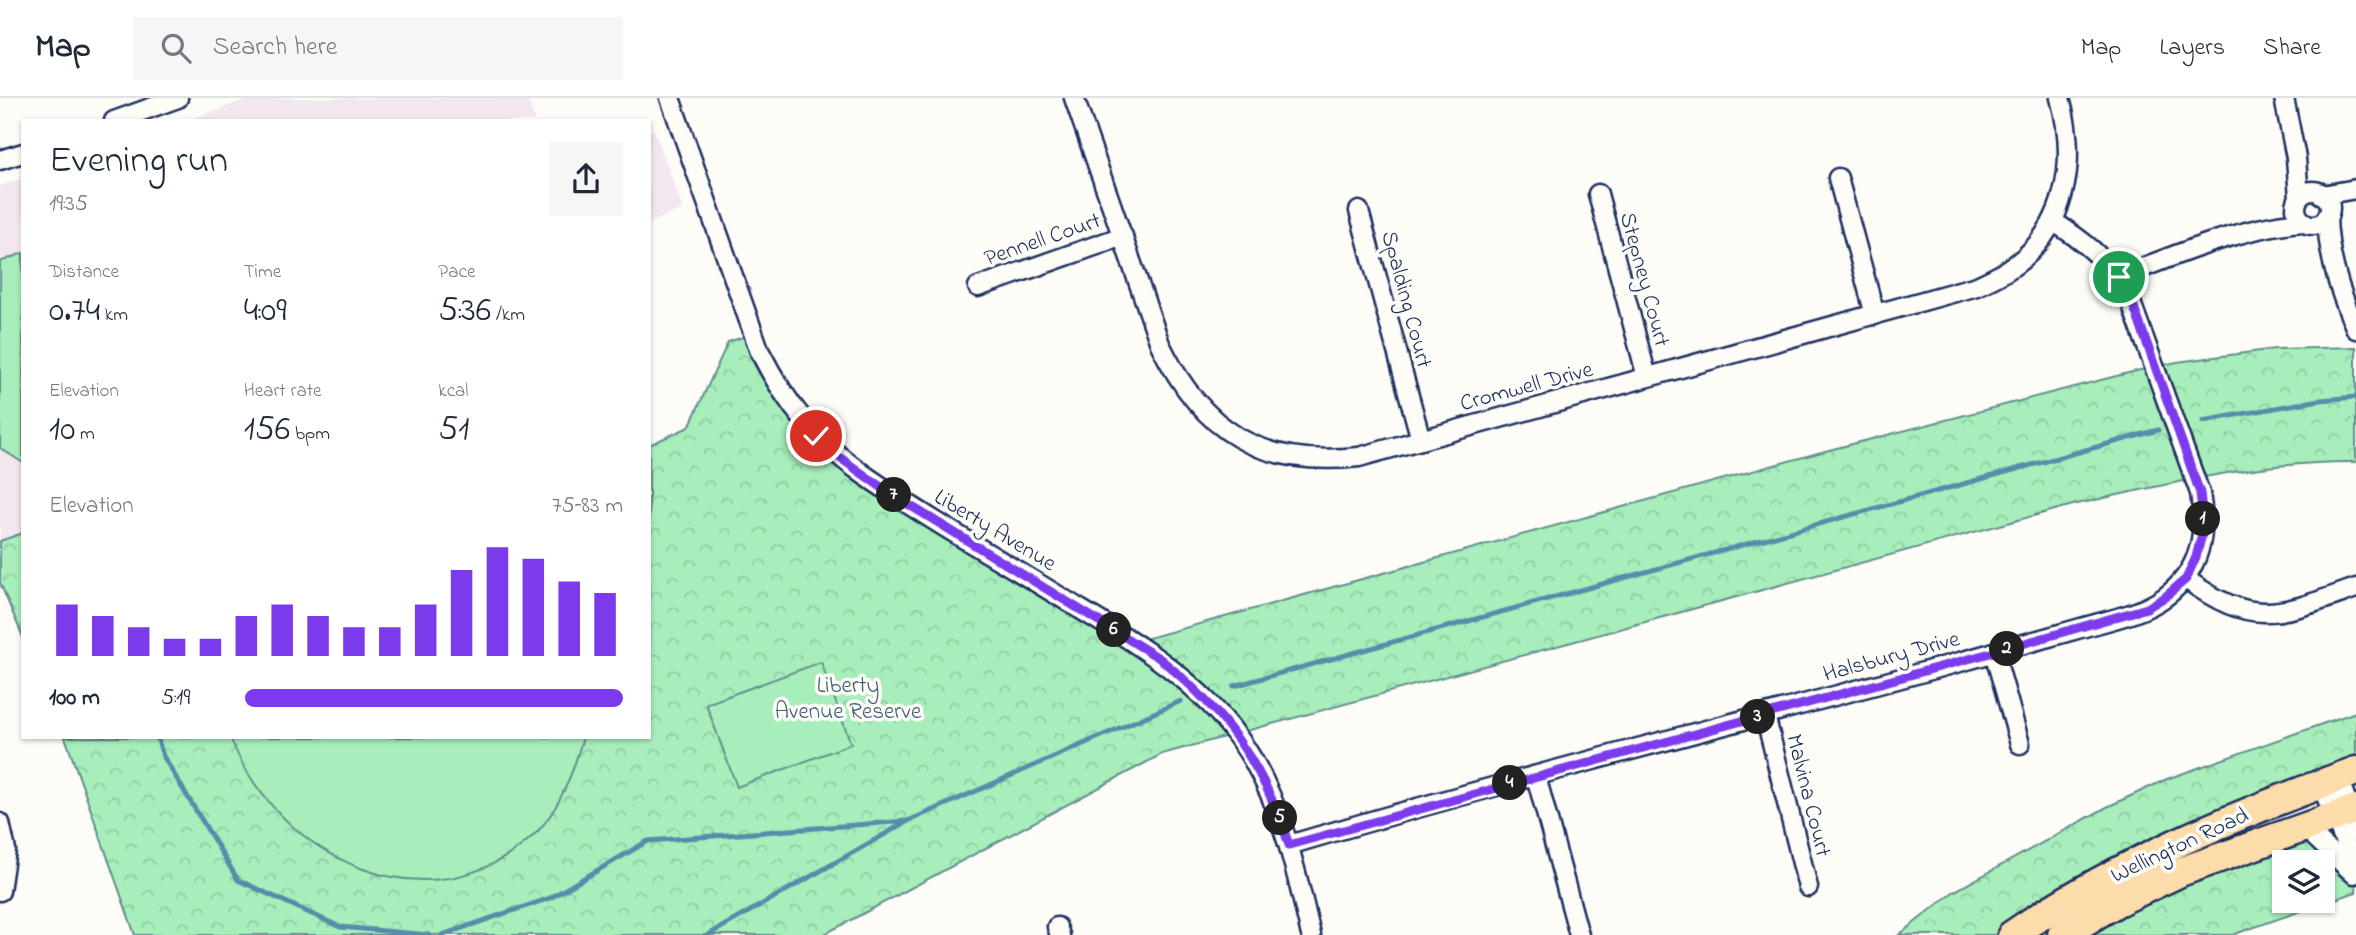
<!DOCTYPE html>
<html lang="en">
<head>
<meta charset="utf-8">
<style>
	:root { --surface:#fff; --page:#f6f6f7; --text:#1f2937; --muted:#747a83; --line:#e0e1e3; --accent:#7c3aed }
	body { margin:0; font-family:"Indie Flower",sans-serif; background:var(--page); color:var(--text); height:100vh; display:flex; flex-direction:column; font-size:26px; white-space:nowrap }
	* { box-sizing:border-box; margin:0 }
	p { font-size:23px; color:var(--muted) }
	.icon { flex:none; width:38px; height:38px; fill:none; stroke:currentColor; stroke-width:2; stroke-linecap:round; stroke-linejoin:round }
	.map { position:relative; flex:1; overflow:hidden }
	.details { position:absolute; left:21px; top:21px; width:630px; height:620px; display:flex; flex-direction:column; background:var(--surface); border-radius:0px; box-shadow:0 2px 5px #0004 }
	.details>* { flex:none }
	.fabs { position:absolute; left:2272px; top:752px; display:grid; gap:14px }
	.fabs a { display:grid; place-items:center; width:63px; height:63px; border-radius:0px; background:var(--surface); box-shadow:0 2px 5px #0004; font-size:35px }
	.pin { position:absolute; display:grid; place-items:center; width:60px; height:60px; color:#fff; margin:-30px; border:4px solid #fff; border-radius:50%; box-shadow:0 2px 7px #0007 }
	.km { position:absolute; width:35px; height:35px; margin:-18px; border-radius:50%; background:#222; color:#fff; font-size:19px; line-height:35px; text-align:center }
	.round { display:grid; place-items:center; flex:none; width:74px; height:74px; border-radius:0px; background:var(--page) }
	.overview { display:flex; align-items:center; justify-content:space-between; height:119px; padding:0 28px }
	h1 { font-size:38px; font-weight:600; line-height:52px }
	.stats { display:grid; grid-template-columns:repeat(3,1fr); gap:10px; height:119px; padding:7px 28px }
	.stats div { display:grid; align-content:center }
	.stats b { font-size:35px; font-weight:600 }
	.stats small { font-size:19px; font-weight:400 }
	.stats p { font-size:19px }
	.chart { height:196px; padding:14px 28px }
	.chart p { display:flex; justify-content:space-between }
	.chart svg { width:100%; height:126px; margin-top:7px; stroke:var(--accent); stroke-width:6 }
	ul { padding:0 28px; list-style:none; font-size:23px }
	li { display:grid; grid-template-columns:112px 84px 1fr; align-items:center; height:52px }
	li i { height:18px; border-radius:9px; background:var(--accent) }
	header { display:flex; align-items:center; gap:42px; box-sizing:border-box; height:98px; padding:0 35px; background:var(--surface); border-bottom:2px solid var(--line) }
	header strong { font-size:33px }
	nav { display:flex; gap:38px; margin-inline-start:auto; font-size:24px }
	.search { width:490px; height:63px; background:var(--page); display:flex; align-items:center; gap:18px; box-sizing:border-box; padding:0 24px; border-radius:0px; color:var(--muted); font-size:26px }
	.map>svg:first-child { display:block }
</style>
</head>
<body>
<header>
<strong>Map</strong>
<div class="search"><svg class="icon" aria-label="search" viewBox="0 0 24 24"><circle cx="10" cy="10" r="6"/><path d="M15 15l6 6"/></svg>Search here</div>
<nav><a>Map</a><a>Layers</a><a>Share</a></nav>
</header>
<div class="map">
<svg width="2356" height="837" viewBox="0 0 2356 837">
	<defs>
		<pattern id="forest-crowns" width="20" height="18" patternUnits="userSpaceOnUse" patternTransform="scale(1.75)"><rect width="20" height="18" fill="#a7eebb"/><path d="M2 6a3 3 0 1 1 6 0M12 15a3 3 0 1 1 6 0" fill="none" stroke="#8fcca3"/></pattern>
	</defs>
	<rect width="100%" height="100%" fill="#fdfcf7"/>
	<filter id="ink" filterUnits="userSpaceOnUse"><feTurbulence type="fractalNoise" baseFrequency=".0143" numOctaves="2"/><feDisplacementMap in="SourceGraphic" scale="14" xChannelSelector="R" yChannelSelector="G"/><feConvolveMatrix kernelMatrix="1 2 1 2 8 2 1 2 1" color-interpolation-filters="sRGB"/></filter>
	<g filter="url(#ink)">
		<!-- built -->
		<g fill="#f3e7ef">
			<path d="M 251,0 L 534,0 L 528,3 L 535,23 L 186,23 Z"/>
			<path d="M 654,31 L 683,111 L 649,125 L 649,33 Z"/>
			<path d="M 23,80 L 23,435 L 0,443 L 0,88 Z"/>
		</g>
		<!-- forest -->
		<g fill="url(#forest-crowns)" stroke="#618e8c" stroke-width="2" fill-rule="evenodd">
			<path d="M 752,236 L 816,338 L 1134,544 L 1829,352 L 2136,273 L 2177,264 L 2275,251 L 2356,249 L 2356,364 C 2260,363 2167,386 2073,407 L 1162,656 L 823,837 L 135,837 L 65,639 L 649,639 L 649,347 L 689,329 L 728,244 Z"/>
			<path d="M 23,435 L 23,539 L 0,485 L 0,443 Z"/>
			<path d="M 2356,614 L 2356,674 L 2013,837 L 1899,837 L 1953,794 L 2107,709 L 2167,681 Z"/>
			<path d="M 2303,728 L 2356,779 L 2356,794 L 2232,837 L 2062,837 ZM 2284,765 L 2322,765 L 2322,803 L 2284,803 Z"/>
		</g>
		<!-- pitch -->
		<g fill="#a7eebb" stroke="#618e8c" stroke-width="2">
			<path d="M 23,155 L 23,365 L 0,350 L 0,164 Z"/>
			<path d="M 821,564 L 851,646 L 737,689 L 706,606 Z"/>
			<path d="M 230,639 L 583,639 C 574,671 561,709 537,734 C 432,837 277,760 230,639 Z"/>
		</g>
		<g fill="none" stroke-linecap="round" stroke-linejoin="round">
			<!-- stream -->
			<g stroke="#578dab" stroke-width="5">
				<path d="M 2203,323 L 2320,302 L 2356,299"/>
				<path d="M 1234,588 L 2158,332"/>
				<path d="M 157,639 L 163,658 L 238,782 L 340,829 L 429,837"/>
				<path d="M 442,837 L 550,800 L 648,743 L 907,723"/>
				<path d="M 708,837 L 908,723 L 1181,603"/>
			</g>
			<!-- street casing -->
			<g stroke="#1b2f5e" stroke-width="23">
				<g id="street">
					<path d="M 670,0 L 760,254 C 787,307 815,342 863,376 C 930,423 1001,462 1070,505 C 1142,549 1209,587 1253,662 C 1284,716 1297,777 1311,837"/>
					<path d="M 1074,0 L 1160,246 C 1202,334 1261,370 1359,359 L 1977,188 C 1987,183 1997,179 2006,173 C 2067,135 2078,64 2060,0"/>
					<path d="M 2284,0 L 2296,60 L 2299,100"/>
					<path d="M 114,23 L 178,0"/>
					<path d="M 0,62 L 23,55"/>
					<path d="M 1838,80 L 1875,217"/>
					<circle cx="2313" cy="110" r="17"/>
					<path d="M 1598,96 L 1647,279"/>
					<path d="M 2322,97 L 2356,91"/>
					<path d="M 1359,113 L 1421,342"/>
					<path d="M 2327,119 C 2328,157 2340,196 2356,231"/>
					<path d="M 2119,179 C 2172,158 2247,127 2304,124"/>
					<path d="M 978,189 L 1123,138"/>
					<path d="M 2186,481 C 2254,531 2282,516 2356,490"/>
					<path d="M 1994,554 L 2020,646"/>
					<path d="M 1765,617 L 1808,789"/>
					<path d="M 1536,678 L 1579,837"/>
					<path d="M 2339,680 L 2356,733"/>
					<path d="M 2321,686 L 2356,771"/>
					<path d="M 0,725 L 6,752 L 0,793"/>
					<path d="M 2303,728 L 2354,776"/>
					<path d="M 1289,747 C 1504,683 1722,629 1938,570 C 1986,557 2034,543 2081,530 C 2109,522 2142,516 2165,499 C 2201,472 2207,436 2200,395 L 2125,188 C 2105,160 2082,142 2054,124"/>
					<path d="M 1057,829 L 1060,837"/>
				</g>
			</g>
			<!-- primary casing -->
			<g stroke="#1b2f5e" stroke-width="33">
				<g id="primary">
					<path d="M 2012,837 C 2118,764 2236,717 2356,673"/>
					<path d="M 2062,837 L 2117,804 L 2180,774 L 2356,711"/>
				</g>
			</g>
			<!-- street -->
			<use href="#street" stroke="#fdfcf7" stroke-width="18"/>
			<!-- primary -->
			<use href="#primary" stroke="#fddcac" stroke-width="28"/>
		</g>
	</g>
	<g fill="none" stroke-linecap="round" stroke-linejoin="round" filter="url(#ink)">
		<!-- route casing -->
		<g stroke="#fff" stroke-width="14">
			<path id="route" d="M 816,338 L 839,359 L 888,394 L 1159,560 C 1224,612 1264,667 1289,747 L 1994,554 L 2147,510 L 2165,499 L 2186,481 L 2196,459 L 2204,429 L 2200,395 L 2130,198 L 2119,179"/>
		</g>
		<!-- route -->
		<use href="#route" stroke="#7c3aed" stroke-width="9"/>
	</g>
	<g text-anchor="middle" stroke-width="7" stroke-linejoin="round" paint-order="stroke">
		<!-- street labels -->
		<g font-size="23" fill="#1b2f5e" stroke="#fdfcf7">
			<text transform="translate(1042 140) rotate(-19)" y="8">Pennell Court</text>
			<text transform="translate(1646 181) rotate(75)" y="8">Stepney Court</text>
			<text transform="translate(1408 201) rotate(75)" y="8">Spalding Court</text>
			<text transform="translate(1526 287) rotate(-15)" y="8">Cromwell Drive</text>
			<text transform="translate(996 431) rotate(31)" y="8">Liberty Avenue</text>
			<text transform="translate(1891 557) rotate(-15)" y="8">Halsbury Drive</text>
			<text transform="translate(1810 697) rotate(76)" y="8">Malvina Court</text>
			<text transform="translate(2179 746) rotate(-25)" y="8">Wellington Road</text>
		</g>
		<!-- park labels -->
		<g font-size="23" fill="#3e5f75" stroke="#fdfcf7">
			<text x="848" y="594">Liberty<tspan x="848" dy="26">Avenue Reserve</tspan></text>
		</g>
	</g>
</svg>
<div class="fabs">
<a><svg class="icon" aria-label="layers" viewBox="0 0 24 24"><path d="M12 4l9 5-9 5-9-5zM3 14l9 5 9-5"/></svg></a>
</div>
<div class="pin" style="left:2119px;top:179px;background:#1e9e55"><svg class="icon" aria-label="arrive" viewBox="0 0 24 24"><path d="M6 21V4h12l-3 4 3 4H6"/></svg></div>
<div class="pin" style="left:816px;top:338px;background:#d93025"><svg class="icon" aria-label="check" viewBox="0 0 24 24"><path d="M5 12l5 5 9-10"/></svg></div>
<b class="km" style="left:2203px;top:421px">1</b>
<b class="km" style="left:2007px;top:551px">2</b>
<b class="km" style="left:1758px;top:619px">3</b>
<b class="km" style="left:1510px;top:685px">4</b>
<b class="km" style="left:1280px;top:720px">5</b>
<b class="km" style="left:1114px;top:532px">6</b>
<b class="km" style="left:894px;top:397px">7</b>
<section class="details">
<div class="overview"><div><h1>Evening run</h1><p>19:35</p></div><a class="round"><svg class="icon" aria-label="share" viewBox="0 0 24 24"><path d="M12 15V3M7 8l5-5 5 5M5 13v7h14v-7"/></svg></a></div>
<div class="stats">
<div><p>Distance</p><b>0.74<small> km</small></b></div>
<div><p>Time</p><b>4:09</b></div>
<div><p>Pace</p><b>5:36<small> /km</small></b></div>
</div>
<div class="stats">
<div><p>Elevation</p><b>10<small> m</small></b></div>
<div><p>Heart rate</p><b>156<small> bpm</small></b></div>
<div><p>kcal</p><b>51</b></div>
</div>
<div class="chart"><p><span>Elevation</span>75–83 m</p>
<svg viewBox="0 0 160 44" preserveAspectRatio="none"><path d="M5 44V26M15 44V30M25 44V34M35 44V38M45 44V38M55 44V30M65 44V26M75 44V30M85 44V34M95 44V34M105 44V26M115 44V14M125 44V6M135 44V10M145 44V18M155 44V22"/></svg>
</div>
<ul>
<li><b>100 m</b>5:19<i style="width:100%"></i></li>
</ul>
</section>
</div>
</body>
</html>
